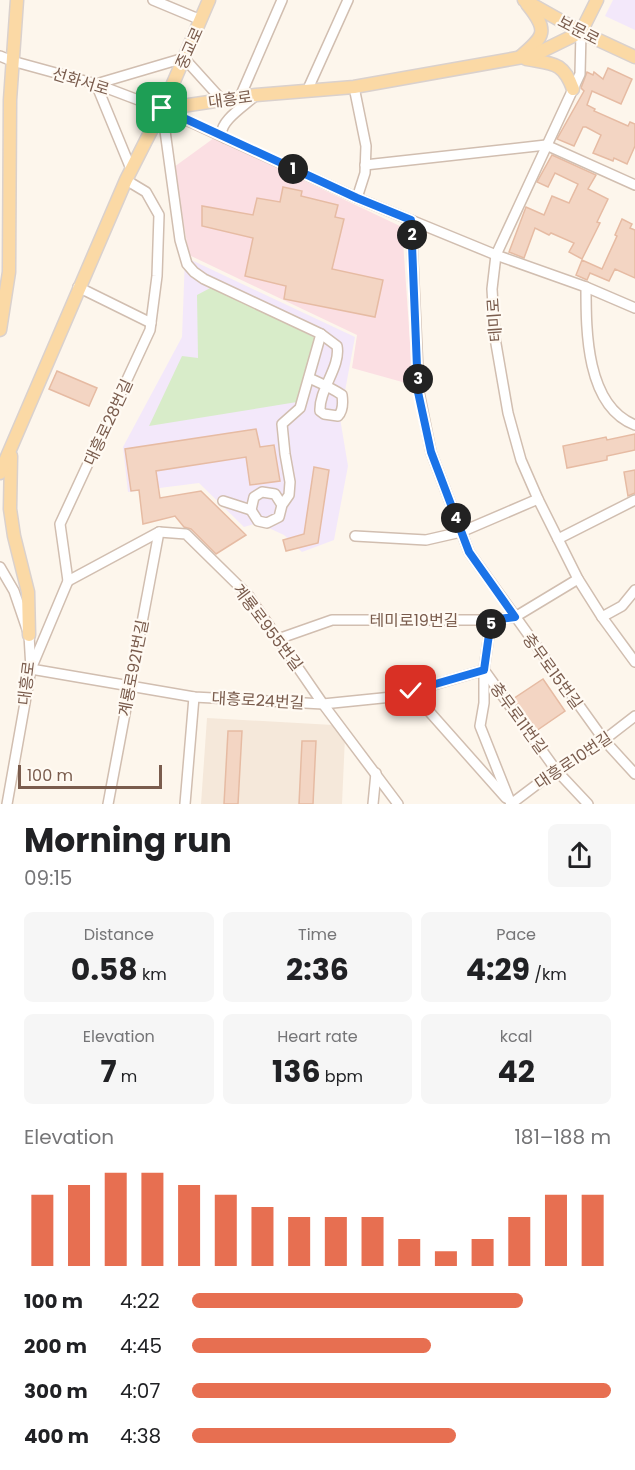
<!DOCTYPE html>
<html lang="en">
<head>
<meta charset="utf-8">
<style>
	:root { --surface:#fff; --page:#f6f6f6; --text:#202124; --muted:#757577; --accent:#e76f51 }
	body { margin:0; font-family:Poppins,"Noto Sans KR",sans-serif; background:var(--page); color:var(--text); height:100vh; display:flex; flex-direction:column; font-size:22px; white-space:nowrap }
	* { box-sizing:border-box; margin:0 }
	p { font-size:20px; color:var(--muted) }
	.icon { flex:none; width:33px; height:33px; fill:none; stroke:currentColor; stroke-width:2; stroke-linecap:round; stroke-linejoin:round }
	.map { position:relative; height:804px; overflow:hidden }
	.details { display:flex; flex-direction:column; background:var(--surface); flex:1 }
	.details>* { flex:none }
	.scale { position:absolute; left:18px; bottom:15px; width:144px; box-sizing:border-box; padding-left:6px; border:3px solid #7a5c4d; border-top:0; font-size:16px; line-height:21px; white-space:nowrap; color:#7a5c4d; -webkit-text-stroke:4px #fffaf3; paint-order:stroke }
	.pin { position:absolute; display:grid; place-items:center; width:51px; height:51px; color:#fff; margin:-26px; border-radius:12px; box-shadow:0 3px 9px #0006 }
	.km { position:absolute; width:30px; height:30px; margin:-15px; border-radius:50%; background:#222; color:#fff; font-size:16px; line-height:30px; text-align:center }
	.round { display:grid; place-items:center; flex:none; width:63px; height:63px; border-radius:9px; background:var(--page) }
	.overview { display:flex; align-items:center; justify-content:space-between; height:102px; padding:0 24px }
	h1 { font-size:33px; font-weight:700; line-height:45px }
	.figures { display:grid; grid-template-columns:repeat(3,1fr); gap:9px; height:102px; padding:6px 24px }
	.figures div { display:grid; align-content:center; border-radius:9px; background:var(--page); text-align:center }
	.figures b { font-size:30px; font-weight:700 }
	.figures small { font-size:16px; font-weight:400 }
	.figures p { font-size:16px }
	.chart { height:168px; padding:12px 24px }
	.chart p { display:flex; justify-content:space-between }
	.chart svg { width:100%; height:108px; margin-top:6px; stroke:var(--accent); stroke-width:6 }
	ul { padding:0 24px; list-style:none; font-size:20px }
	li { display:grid; grid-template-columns:96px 72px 1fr; align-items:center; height:45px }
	li i { height:15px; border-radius:8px; background:var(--accent) }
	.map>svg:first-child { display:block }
</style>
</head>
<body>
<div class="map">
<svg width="635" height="804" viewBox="0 0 635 804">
	<rect width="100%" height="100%" fill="#fdf6ec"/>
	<!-- residential -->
	<path fill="#f5e8da" d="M 207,718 L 333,725 L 345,737 L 342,804 L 201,804 Z"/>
	<!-- education -->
	<g fill="#f3e8fa">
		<path d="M 613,0 L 635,0 L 635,30 L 605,16 Z"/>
		<path d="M 185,257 L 355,337 L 340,418 L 348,466 L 334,540 L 302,552 L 284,535 L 258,523 L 244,527 L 199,483 L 128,492 L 123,447 L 182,337 Z"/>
	</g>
	<!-- medical -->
	<path fill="#fbdfe3" d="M 214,138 L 402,227 L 413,385 L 352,368 L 357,335 L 189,255 L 174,167 Z"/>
	<!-- green -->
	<path fill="#d8ecc9" d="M 214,286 L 315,338 L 297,402 L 149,426 L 182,356 L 198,358 L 197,295 Z"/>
	<!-- building -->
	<g fill="#f3d5c3" stroke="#e6bba3" stroke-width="1.5">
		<path d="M 608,68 L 632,79 L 621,104 L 592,91 L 587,105 L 595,109 L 594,111 L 628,126 L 630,122 L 635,124 L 635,146 L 627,164 L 614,158 L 613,161 L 593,153 L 601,135 L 586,127 L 583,127 L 574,146 L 557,139 L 584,91 L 581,88 L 587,72 L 593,75 L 594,72 L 603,79 Z"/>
		<path d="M 552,155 L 596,175 L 588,189 L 608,199 L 597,222 L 600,223 L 582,259 L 569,252 L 574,243 L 551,233 L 549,235 L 535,228 L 524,258 L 509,252 L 526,207 L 544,215 L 552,196 L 569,203 L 578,184 L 555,173 L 548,187 L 537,182 Z"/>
		<path d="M 283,187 L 302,191 L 301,196 L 338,205 L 335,217 L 344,219 L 332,269 L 383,280 L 375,317 L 284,299 L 286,286 L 245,276 L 253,238 L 202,226 L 202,206 L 253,215 L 257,198 L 280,202 Z"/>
		<path d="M 622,219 L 632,224 L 630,228 L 635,230 L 635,278 L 615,269 L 609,281 L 590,273 L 587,280 L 576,275 L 582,260 L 602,269 L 617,236 L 615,235 Z"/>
		<path d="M 57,371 L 97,388 L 89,406 L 49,389 Z"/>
		<path d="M 256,429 L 260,447 L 274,445 L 280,481 L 250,485 L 246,457 L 156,471 L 160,498 L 201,491 L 246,535 L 216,554 L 191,529 L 184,527 L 175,516 L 143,524 L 139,490 L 131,491 L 125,449 Z"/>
		<path d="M 635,434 L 635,450 L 607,456 L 607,460 L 567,468 L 563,446 L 606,437 L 607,440 Z"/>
		<path d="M 314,467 L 329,470 L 318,543 L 286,551 L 283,540 L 304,534 Z"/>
		<path d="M 635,470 L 635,493 L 628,496 L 624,472 Z"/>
		<path d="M 543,679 L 565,711 L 536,731 L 513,699 Z"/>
		<path d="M 228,731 L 242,731 L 238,804 L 224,804 Z"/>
		<path d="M 302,741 L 316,741 L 313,804 L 299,804 Z"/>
	</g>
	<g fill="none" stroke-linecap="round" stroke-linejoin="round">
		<!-- minor casing -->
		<g stroke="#d1beb0" stroke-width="12">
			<g id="minor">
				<path d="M 153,0 L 201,20"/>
				<path d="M 581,32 L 580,74 L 496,255 L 492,289 L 495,338 L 508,413 L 521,460 L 538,499 L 578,579 L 602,617 L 635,662"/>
				<path d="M 0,56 L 12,61 L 96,84 L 162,109 L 357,198 L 496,255 L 586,287 L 635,308"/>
				<path d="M 354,87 L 366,146 L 365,173 L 357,198"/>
				<path d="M 307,91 L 348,0"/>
				<path d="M 240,97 L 282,0"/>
				<path d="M 162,109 L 180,240 L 187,264 L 194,272 L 204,279 L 321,334 L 337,346 C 341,367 319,389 320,411 L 324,414 L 338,416 C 343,411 343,402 342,395 C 332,388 320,383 309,378"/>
				<path d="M 225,138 L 222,135 C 219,121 246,105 256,95"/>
				<path d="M 365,165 L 546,145 L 635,185"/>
				<path d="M 131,169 L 96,84 L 184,58 L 222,100"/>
				<path d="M 126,180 L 146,192 L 159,215 L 157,276 L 150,330 L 60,524 L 68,581 L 31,669 L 194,697 L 323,704 L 392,697 L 484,670 L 484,703 L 480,726 L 511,804"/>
				<path d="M 411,220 L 419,392 L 431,452 L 469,552 L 604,740 L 635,774"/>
				<path d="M 78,287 L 151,323"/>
				<path d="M 586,287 C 586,331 586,406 635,425"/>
				<path d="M 223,501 L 251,510"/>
				<path d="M 282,505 L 275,494 L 262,492 L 254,497 L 251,510 L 258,521 L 267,523 L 279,517 L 282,505 L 289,495 L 290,482 L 285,454 L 282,424 L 300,408 L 321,334"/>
				<path d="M 355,536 L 426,540 L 461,532 L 538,499"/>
				<path d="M 558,539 L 635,500"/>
				<path d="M 0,567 L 14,591 L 29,635 L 31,669 L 7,804"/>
				<path d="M 68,581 L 159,532 L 186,534 L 248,595 L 323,704 L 398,804"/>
				<path d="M 602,617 L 622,606 L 635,590"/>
				<path d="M 491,620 L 484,670 L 556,770 L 588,804"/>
				<path d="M 278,639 L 332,620 L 491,620 L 515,617 L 578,579"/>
				<path d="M 411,691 L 506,798"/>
				<path d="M 108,804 L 159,532"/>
				<path d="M 185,804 L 194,697"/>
				<path d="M 373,804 L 376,773"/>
				<path d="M 511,804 L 556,770 L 604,740 L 635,716"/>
			</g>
		</g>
		<!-- major casing -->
		<g stroke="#dad1cd" stroke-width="15">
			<g id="major">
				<path d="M 524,0 L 581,32 L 635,57"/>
				<path d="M 520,57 C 545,36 549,31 527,4"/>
				<path d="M 526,59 C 552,64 563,61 573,89"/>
				<path d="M 162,109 L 256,95 L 354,87 L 534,55 L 581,32 L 597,0"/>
				<path d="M 0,330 L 9,272 L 10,100 L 17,0"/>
				<path d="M 11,456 L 10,509 L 14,536 L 28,592 L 29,635"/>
				<path d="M 0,473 L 126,180 L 162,109 L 209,0"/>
			</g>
		</g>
		<!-- minor -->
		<use href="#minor" stroke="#fff" stroke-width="9"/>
		<!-- major -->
		<use href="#major" stroke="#fbd9a5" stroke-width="12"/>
	</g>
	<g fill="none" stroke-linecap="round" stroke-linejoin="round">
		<!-- route casing -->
		<g stroke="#fff" stroke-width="12">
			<path id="route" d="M 162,108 L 357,198 L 411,220 L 418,392 L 431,452 L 469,552 L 515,617 L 491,620 L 484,670 L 411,691"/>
		</g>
		<!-- route -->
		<use href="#route" stroke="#1a73e8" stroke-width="8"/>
	</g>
	<g text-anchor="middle" stroke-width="4.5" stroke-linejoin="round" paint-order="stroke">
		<!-- street labels -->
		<g font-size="16" fill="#7a5c4d" stroke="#fffaf3">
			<text transform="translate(579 30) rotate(27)" y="6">보문로</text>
			<text transform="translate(189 48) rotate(-66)" y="6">중교로</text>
			<text transform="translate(81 81) rotate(17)" y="6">선화서로</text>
			<text transform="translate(230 99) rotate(-8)" y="6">대흥로</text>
			<text transform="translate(494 320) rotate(-94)" y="6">테미로</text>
			<text transform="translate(108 422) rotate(-65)" y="6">대흥로28번길</text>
			<text x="414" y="626">테미로19번길</text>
			<text transform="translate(268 627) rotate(53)" y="6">계룡로955번길</text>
			<text transform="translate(133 668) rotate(-79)" y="6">계룡로921번길</text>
			<text transform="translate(553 671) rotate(54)" y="6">충무로15번길</text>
			<text transform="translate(26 683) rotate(-83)" y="6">대흥로</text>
			<text transform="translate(258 700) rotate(3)" y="6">대흥로24번길</text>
			<text transform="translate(519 718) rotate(54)" y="6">충무로11번길</text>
			<text transform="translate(573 760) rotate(-34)" y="6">대흥로10번길</text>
		</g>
	</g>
</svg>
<div class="scale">100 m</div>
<div class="pin" style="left:162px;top:108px;background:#1e9e55"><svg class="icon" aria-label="arrive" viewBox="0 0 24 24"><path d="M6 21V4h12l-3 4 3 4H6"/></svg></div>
<div class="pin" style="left:411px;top:691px;background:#d93025"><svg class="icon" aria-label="check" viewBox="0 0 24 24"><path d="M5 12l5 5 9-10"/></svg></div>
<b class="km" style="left:293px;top:169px">1</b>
<b class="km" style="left:412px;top:235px">2</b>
<b class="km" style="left:418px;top:379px">3</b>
<b class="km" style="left:456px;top:518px">4</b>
<b class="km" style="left:491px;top:624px">5</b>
</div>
<section class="details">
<div class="overview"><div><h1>Morning run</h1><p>09:15</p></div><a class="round"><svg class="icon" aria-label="share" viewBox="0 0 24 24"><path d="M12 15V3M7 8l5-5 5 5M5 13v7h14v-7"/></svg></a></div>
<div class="figures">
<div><p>Distance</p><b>0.58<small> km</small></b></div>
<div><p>Time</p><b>2:36</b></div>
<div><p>Pace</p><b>4:29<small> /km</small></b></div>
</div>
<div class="figures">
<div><p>Elevation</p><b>7<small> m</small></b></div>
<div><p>Heart rate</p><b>136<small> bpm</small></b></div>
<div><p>kcal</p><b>42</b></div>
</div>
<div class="chart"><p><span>Elevation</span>181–188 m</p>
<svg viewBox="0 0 160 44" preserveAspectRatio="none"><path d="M5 44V15M15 44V11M25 44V6M35 44V6M45 44V11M55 44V15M65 44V20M75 44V24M85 44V24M95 44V24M105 44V33M115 44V38M125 44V33M135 44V24M145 44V15M155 44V15"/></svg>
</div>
<ul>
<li><b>100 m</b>4:22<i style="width:79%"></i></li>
<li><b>200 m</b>4:45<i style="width:57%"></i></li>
<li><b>300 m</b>4:07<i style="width:100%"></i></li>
<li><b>400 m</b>4:38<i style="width:63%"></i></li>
</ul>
</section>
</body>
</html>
